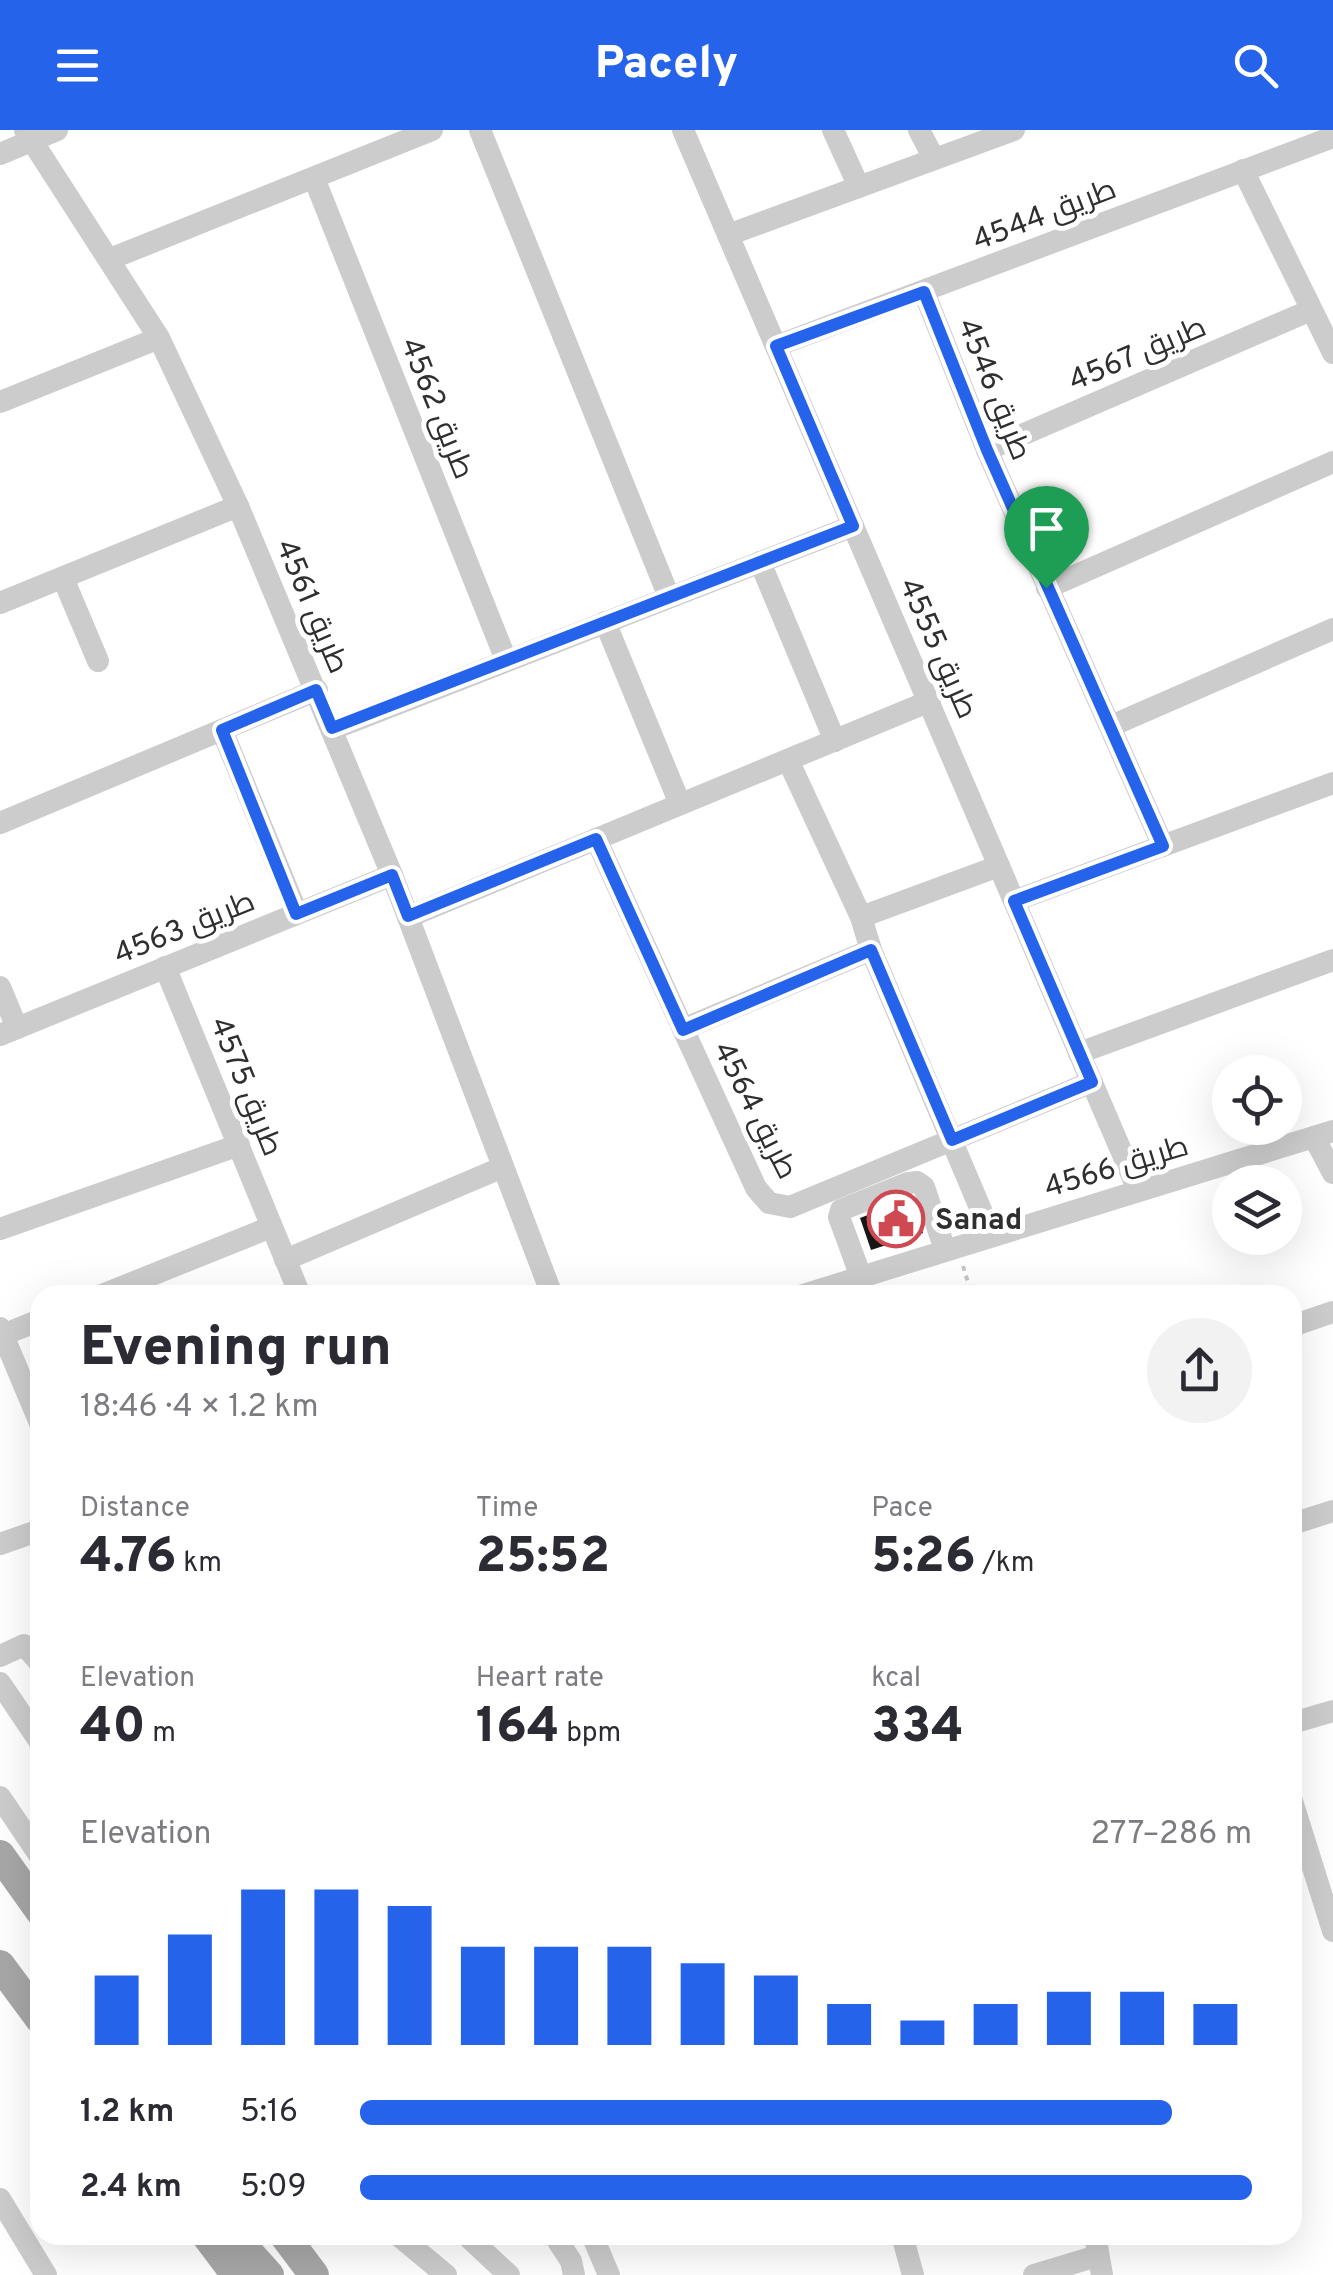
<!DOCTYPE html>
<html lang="en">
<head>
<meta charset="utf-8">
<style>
	:root { --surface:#fff; --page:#f2f2f3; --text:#2b2b33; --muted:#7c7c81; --accent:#2563eb }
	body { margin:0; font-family:Overpass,Cairo,sans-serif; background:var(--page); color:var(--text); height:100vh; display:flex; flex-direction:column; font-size:38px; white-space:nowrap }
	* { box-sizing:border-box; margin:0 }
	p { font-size:32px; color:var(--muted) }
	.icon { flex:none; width:55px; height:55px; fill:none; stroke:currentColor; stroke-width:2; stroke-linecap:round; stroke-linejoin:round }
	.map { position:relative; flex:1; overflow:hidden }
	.panel { position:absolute; left:30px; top:1155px; width:1272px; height:960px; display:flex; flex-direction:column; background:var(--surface); border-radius:30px; box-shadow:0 10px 40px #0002 }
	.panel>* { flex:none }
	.buttons { position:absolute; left:1212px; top:925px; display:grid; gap:20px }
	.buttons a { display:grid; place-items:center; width:90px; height:90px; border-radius:50%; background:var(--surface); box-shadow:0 10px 40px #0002; font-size:50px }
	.pin { position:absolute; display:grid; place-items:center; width:85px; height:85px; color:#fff; margin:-102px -42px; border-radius:50% 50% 50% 0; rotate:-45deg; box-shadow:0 0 10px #0007 }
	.pin .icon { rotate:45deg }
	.round { display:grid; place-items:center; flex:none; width:105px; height:105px; border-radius:52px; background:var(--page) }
	.summary { display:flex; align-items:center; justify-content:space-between; height:170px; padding:0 50px }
	h1 { font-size:55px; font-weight:800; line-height:75px }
	.metrics { display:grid; grid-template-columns:repeat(3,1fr); gap:15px; height:170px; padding:10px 50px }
	.metrics div { display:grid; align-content:center }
	.metrics b { font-size:50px; font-weight:800 }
	.metrics small { font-size:28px; font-weight:400 }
	.metrics p { font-size:28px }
	.chart { height:280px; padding:20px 50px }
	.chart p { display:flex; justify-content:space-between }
	.chart svg { width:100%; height:180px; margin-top:10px; stroke:var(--accent); stroke-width:6 }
	ul { padding:0 50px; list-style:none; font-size:32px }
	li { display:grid; grid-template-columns:160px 120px 1fr; align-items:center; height:75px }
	li i { height:25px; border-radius:12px; background:var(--accent) }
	header { display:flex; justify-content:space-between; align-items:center; height:130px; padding:0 50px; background:var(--accent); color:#fff; font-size:45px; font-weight:800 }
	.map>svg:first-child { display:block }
</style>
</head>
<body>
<header><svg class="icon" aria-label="menu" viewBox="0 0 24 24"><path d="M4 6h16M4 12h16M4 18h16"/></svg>Pacely<svg class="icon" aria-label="search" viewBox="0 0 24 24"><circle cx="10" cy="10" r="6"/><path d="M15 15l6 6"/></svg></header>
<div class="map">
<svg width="1333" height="2145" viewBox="0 0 1333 2145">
	<rect width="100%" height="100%" fill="#fff"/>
	<!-- building -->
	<path fill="#161616" d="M 912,1068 L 923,1103 L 871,1120 L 860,1088 Z"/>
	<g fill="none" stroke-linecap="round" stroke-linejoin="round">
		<!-- path -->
		<path stroke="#c6c6c6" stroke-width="4" stroke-dasharray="5 5" stroke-linecap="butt" d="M 963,1136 L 972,1165"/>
		<!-- minor -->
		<g stroke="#ccc" stroke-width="22">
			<path d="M 25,0 L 159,208 L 238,376 L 392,745 L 552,1165"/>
			<path d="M 480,0 L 669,467"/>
			<path d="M 683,0 L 1138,1060"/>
			<path d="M 833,0 L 859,57"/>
			<path d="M 919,0 L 934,29"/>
			<path d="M 0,24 L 57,0"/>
			<path d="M 1243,40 L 1333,223"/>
			<path d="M 314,48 L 506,530"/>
			<path d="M 728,105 L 1014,0"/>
			<path d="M 110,129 L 432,0"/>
			<path d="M 924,162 L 987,320 L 1163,716"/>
			<path d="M 776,216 L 1333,7"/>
			<path d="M 0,272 L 159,208"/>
			<path d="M 987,320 L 1311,180"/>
			<path d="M 760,432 L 835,611"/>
			<path d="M 63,448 L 98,531"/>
			<path d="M 1047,458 L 1333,332"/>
			<path d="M 0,473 L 238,376"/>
			<path d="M 605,492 L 680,674"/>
			<path d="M 1111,596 L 1333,499"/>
			<path d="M 333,599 L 853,396"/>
			<path d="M 222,600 L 297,783"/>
			<path d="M 788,630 L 861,787 L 871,820 L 992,1106"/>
			<path d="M 0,693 L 317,560"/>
			<path d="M 596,709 L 756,1058 L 769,1073 L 790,1077 L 1092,952"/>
			<path d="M 1014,771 L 1333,653"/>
			<path d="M 408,787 L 930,571"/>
			<path d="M 861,787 L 999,736"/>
			<path d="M 165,837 L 300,1165"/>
			<path d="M 0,857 L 17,898"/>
			<path d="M 683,899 L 871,820"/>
			<path d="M 0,905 L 392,745"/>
			<path d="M 1079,923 L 1333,830"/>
			<path d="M 1314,1007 L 1333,1043"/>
			<path d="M 0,1099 L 239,1015"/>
			<path d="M 285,1130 L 503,1037"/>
			<path d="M 861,1147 L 839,1087 L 841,1080 L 908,1053 L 917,1052 L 924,1057 L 945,1120"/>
			<path d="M 102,1165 L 271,1097"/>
			<path d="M 803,1165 L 1333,1001"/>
			<path d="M 1292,1196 L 1333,1182"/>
			<path d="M 0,1198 L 40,1293"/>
			<path d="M 0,1206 L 40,1190"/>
			<path d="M 1292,1394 L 1333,1381"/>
			<path d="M 0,1414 L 40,1400"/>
			<path d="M 0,1526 L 24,1515 L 40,1533"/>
			<path d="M 0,1553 L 40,1612"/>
			<path d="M 1292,1593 L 1333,1581"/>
			<path d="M 0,1667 L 40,1726"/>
			<path d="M 1292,1671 L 1333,1801"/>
			<path d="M 0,2069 L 46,2145"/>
			<path d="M 398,2105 L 446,2145"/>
			<path d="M 466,2105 L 509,2145"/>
			<path d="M 554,2105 L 571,2131 L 574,2145"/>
			<path d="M 592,2105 L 609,2145"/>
			<path d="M 902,2105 L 913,2145"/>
			<path d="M 1095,2105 L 1102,2145"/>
			<path d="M 1034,2145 L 1097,2126"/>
		</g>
		<!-- major -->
		<g stroke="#a7a7a7" stroke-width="30">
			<path d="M 0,1725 L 40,1781"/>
			<path d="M 0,1835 L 40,1889"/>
			<path d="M 206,2105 L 236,2145"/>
			<path d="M 233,2105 L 269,2145"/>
			<path d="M 284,2105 L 314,2145"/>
		</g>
	</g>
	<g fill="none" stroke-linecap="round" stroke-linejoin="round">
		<!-- route casing -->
		<g stroke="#fff" stroke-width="20">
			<path id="route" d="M 924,162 L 987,320 L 1163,716 L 1014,771 L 1092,952 L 952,1010 L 871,820 L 683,900 L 596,709 L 408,786 L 392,745 L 296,784 L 222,600 L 316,560 L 332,598 L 853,396 L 776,216 Z"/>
		</g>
		<!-- route -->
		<use href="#route" stroke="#2563eb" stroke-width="12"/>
	</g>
	<!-- icons -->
	<defs>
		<g id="civic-ring" transform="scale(2.875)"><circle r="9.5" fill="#fff" stroke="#cf4852" stroke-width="1.5"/><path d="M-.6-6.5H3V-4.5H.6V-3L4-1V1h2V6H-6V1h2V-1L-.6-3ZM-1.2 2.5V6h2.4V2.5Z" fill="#cf4852"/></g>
	</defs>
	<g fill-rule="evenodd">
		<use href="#civic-ring" x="896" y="1089"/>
	</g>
	<g text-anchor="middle" stroke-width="10" stroke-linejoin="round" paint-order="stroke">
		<!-- street labels -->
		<g font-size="30" fill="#2f2f2f" stroke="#fff">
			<text transform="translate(1044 84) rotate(-21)" y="10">طريق 4544</text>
			<text transform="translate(1137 223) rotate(-23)" y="10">طريق 4567</text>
			<text transform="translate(995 259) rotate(68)" y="10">طريق 4546</text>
			<text transform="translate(438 278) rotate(68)" y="10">طريق 4562</text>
			<text transform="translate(313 476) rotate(67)" y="10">طريق 4561</text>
			<text transform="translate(939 518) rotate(66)" y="10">طريق 4555</text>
			<text transform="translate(184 797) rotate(-22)" y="10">طريق 4563</text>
			<text transform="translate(247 956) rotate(68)" y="10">طريق 4575</text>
			<text transform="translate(756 980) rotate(63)" y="10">طريق 4564</text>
			<text transform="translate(1116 1036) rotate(-17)" y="10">طريق 4566</text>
		</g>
		<!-- poi labels -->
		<g font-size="30" font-weight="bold" fill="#2f2f2f" stroke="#fff" text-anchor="start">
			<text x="935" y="1099">Sanad</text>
		</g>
	</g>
</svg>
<div class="buttons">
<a><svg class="icon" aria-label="locate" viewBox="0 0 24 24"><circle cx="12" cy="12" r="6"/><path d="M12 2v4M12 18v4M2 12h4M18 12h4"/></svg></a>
<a><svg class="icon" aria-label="layers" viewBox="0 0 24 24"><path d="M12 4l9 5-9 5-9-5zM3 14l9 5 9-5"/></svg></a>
</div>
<div class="pin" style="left:1046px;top:458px;background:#1e9e55"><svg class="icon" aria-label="arrive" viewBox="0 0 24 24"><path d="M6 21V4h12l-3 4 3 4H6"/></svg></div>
<section class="panel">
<div class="summary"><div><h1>Evening run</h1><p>18:46 · 4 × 1.2 km</p></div><a class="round"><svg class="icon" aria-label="share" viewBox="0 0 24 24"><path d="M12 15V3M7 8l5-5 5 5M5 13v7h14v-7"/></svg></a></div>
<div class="metrics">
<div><p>Distance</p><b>4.76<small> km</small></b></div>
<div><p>Time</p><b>25:52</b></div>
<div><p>Pace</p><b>5:26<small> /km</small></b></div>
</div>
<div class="metrics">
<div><p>Elevation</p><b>40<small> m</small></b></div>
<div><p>Heart rate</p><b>164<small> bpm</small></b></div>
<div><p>kcal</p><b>334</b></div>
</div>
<div class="chart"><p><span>Elevation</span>277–286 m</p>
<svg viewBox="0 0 160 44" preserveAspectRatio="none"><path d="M5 44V27M15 44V17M25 44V6M35 44V6M45 44V10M55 44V20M65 44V20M75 44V20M85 44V24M95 44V27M105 44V34M115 44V38M125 44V34M135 44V31M145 44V31M155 44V34"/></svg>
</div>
<ul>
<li><b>1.2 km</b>5:16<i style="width:91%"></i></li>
<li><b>2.4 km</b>5:09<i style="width:100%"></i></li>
</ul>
</section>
</div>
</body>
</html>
